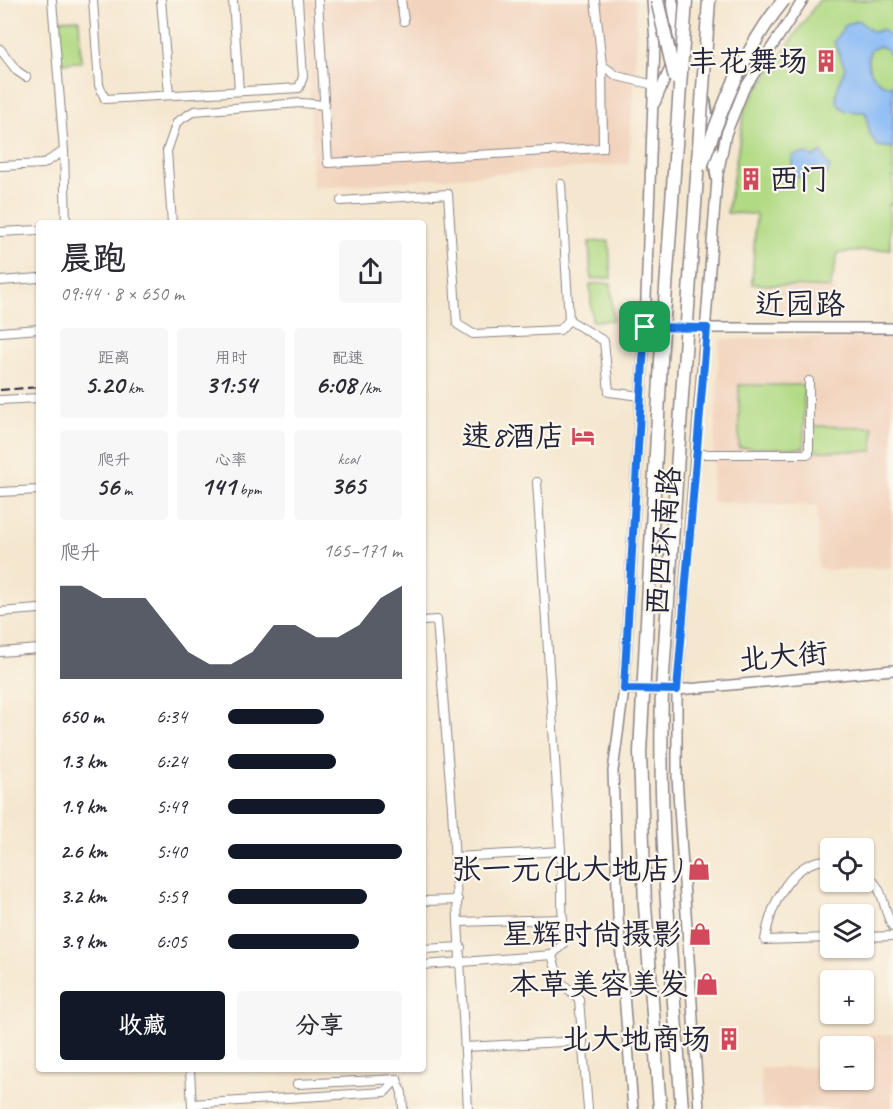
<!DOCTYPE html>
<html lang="zh">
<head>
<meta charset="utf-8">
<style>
	:root { --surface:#fff; --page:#f7f7f7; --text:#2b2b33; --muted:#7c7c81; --accent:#111827 }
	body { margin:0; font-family:Caveat,"LXGW WenKai TC",sans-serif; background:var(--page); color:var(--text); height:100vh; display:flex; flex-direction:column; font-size:22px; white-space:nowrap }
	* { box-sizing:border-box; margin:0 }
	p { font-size:20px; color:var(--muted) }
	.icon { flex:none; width:33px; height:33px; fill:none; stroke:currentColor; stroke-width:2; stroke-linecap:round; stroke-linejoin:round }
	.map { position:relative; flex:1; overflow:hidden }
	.side { position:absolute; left:36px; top:220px; width:390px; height:852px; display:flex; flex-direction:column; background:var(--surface); border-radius:6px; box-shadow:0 2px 4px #0004 }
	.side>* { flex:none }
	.buttons { position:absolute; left:820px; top:838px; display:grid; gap:12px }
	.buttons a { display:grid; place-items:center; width:54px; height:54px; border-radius:6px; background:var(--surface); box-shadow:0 2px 4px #0004; font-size:30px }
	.pin { position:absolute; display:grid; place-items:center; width:51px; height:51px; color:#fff; margin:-26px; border-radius:12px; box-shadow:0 3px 9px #0006 }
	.round { display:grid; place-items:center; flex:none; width:63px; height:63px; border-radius:6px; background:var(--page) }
	.summary { display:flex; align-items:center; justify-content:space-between; height:102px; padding:0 24px }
	h1 { font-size:33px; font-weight:600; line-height:45px }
	.stats { display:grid; grid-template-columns:repeat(3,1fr); gap:9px; height:102px; padding:6px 24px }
	.stats div { display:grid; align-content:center; border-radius:6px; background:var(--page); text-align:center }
	.stats b { font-size:26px; font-weight:600 }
	.stats small { font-size:16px; font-weight:400 }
	.stats p { font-size:16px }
	.chart { height:168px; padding:12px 24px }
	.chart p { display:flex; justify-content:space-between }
	.chart svg { width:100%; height:108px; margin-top:6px; fill:var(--accent); opacity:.7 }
	.cta { display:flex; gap:12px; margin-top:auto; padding:12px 24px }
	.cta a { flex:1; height:69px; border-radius:6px; background:var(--accent); color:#fff; font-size:24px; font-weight:600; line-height:69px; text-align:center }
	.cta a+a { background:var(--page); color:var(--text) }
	ul { padding:0 24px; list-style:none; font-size:20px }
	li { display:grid; grid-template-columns:96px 72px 1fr; align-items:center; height:45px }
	li i { height:15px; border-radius:8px; background:var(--accent) }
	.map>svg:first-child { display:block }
</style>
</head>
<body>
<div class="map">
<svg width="893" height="1109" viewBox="0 0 893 1109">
	<rect width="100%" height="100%" fill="#fbf7ec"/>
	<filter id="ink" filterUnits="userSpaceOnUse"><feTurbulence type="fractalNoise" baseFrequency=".0167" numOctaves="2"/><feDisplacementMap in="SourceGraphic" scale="12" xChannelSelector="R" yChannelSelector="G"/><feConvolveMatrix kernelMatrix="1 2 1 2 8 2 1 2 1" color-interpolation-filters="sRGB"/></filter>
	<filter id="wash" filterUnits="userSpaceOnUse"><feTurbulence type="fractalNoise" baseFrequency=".008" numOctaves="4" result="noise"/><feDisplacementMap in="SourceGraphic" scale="24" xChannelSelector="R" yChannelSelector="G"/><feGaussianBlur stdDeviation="1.35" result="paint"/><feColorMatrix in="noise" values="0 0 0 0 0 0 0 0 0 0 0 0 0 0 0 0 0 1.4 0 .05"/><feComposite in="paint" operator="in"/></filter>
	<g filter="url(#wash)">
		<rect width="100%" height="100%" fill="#f5e7cf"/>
		<!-- built -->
		<g fill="#f2d4be">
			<path d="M 307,0 L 635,0 L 637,37 L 629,164 L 313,188 Z"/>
			<path d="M 763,288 L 836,288 L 836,312 L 763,314 Z"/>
			<path d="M 893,336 L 893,568 L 825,570 L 818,567 L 817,506 L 711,502 L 720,339 Z"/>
			<path d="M 893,1034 L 893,1109 L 762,1109 L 760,1068 L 831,1066 L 831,1080 L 864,1080 L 864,1047 L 838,1047 L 838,1038 Z"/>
		</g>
		<!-- green -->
		<g fill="#b1da84" stroke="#6a7e60" stroke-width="1.5">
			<path d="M 819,0 L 893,0 L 893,204 L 889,204 L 890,249 L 838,253 L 830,288 L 752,284 L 756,214 L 727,213 L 745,108 Z"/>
			<path d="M 79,19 L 81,62 L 58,63 L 56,20 Z"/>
			<path d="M 609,241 L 611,278 L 591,279 L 589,242 Z"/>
			<path d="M 611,283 L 613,320 L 592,321 L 590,284 Z"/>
			<rect x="739" y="385" width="65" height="63"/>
			<path d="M 813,426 L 873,427 L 873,451 L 813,451 Z"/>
		</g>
		<!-- water -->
		<g fill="#88baf5" stroke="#556e98" stroke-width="1.5">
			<path d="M 858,20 L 873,32 L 883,29 L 893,41 L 893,60 L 886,49 L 879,46 L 871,50 C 862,66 876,86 893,86 L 893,148 L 877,146 L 869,133 L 866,113 C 860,110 854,113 847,111 C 826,103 841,81 845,68 L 834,42 L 844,26 Z"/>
			<path d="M 822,152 L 830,168 L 827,174 L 814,168 L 804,179 L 792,175 L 792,156 L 804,153 L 814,157 Z"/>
		</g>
	</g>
	<g filter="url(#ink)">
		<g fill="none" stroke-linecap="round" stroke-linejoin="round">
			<!-- minor casing -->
			<g stroke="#8c8485" stroke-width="10">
				<g id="minor">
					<path d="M 93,0 L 99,85 L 105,99 L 299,88 L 303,77 L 298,0"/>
					<path d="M 161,0 L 169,94"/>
					<path d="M 233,0 L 239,91"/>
					<path d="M 318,0 L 328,163 L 603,148 L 602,65"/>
					<path d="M 401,0 L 404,21"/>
					<path d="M 595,0 L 602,65 L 617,76 L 654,85"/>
					<path d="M 0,49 L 17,71 L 26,77"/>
					<path d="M 64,151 L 66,224"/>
					<path d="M 0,166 L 43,164 L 64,151 L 52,0"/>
					<path d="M 561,184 L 569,320 L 604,341 L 609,392 L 641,396"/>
					<path d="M 341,201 L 448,194 L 457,324 L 473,334 L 560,330 L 569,320"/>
					<path d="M 172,224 L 167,151 L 177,122 L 194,111 L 301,103 L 325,105"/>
					<path d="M 0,232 L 39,230"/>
					<path d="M 0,281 L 39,278"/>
					<path d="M 645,327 L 707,328"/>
					<path d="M 0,332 L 39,329"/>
					<path d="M 0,400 L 39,398"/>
					<path d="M 696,454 L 809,454 L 809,381"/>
					<path d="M 0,492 L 39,490"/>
					<path d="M 0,612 L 39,609"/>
					<path d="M 423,621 L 437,620 L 452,808 L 468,1109"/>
					<path d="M 0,652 L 39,649"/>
					<path d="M 455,857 L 561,851"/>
					<path d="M 831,860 C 790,858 770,907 765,940 L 831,938"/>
					<path d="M 864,872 C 888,892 880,905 893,927"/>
					<path d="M 423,901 L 458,900"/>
					<path d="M 459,922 L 563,919"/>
					<path d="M 864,937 L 893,936"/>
					<path d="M 423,949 L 461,947"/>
					<path d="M 552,955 L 559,980 L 579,999 L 588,1109"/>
					<path d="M 423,965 L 552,955 L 563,944 L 561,851 L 537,482"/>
					<path d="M 465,1047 L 583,1041"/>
					<path d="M 190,1070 L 192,1107"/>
					<path d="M 297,1084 L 397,1079"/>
					<path d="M 192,1104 L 385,1092 L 397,1079 L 402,1093 L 403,1109"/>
				</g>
			</g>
			<!-- tertiary casing -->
			<g stroke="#8c8485" stroke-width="12">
				<g id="tertiary">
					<path d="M 655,103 L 672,63"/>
					<path d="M 707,328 L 893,328"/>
					<path d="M 624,689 L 677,690 L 893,670"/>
					<path d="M 633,1109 L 618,917 L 613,771 L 624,689 L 645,327 L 655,42 L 652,0"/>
					<path d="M 699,1109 L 677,777 L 677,690 L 717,179 L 726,134 L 744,89 L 803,0"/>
				</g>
			</g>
			<!-- secondary casing -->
			<g stroke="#8c8485" stroke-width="14">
				<g id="secondary">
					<path d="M 672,0 L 680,44"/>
					<path d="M 705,102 L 717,179"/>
				</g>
			</g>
			<!-- minor -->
			<use href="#minor" stroke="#fff" stroke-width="8"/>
			<!-- tertiary -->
			<use href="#tertiary" stroke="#fff" stroke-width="9"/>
			<!-- secondary -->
			<use href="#secondary" stroke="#fff" stroke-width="10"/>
			<!-- rail -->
			<path stroke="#22223b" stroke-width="2" stroke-dasharray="9 4.5" stroke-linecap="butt" d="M 0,390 L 39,387"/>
			<!-- trunk-bridge casing -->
			<g stroke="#8c8485" stroke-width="15" stroke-linecap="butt">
				<g id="trunk-bridge">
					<path d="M 657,0 L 675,78"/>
					<path d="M 702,164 C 722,107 745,47 784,0"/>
					<path d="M 660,1109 L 645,906 L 640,752 L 661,360 L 686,0"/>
					<path d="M 682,1109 C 672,969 658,829 662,689 L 709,0"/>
				</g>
			</g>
			<!-- trunk-bridge -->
			<use href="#trunk-bridge" stroke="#fff" stroke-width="12"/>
		</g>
	</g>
	<g fill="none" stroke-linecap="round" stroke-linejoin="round" filter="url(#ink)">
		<!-- route casing -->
		<g stroke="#fff" stroke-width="12">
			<path id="route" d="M 645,327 L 707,328 L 677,690 L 624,689 Z"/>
		</g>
		<!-- route -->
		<use href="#route" stroke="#1a73e8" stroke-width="8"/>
	</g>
	<!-- icons -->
	<defs>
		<g id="building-bare" transform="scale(1.8)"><path d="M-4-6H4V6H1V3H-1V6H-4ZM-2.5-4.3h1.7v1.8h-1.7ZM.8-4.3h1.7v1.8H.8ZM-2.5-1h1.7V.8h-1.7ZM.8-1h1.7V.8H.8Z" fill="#d1495b" stroke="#fbf7ec" stroke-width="2.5" paint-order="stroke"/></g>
		<g id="hotel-bare" transform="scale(1.8)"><path d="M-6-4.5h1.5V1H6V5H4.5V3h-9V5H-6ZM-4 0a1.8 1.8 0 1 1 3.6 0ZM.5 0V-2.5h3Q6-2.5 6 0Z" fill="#d1495b" stroke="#fbf7ec" stroke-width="2.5" paint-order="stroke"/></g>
		<g id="shop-bare" transform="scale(1.8)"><path d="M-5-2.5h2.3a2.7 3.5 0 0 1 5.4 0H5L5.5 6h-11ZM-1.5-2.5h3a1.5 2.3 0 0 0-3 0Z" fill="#d1495b" stroke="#fbf7ec" stroke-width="2.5" paint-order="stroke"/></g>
	</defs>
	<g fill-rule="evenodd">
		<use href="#building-bare" x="826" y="61"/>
		<use href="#building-bare" x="751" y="179"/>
		<use href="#hotel-bare" x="583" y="436"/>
		<use href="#shop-bare" x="699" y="869"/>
		<use href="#shop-bare" x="700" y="934"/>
		<use href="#shop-bare" x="707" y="984"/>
		<use href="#building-bare" x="729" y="1039"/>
	</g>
	<g text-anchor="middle" stroke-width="4.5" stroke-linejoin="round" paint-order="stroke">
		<!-- poi labels -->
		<g font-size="30" fill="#22223b" stroke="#fbf7ec" text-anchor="end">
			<text x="808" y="71">丰花舞场</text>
			<text x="769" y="189" text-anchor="start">西门</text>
			<text x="565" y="446">速8酒店</text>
			<text x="681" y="879">张一元(北大地店)</text>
			<text x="682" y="944">星辉时尚摄影</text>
			<text x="689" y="994">本草美容美发</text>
			<text x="711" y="1049">北大地商场</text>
		</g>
		<!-- street labels -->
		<g font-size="30" fill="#22223b" stroke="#fbf7ec">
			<text x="800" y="314">近园路</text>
			<text transform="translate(663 541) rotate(-85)" y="10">西四环南路</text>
			<text transform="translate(783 656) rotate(-5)" y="10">北大街</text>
		</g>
	</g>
</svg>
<div class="buttons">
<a><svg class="icon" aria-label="locate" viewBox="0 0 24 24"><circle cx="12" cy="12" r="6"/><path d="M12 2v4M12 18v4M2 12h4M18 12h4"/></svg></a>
<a><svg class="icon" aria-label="layers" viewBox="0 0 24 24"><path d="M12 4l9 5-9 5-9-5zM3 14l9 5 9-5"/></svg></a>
<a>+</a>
<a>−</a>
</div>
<div class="pin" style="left:645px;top:327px;background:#1e9e55"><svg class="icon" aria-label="arrive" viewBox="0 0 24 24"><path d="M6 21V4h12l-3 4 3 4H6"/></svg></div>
<section class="side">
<div class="summary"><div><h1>晨跑</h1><p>09:44 · 8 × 650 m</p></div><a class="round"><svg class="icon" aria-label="share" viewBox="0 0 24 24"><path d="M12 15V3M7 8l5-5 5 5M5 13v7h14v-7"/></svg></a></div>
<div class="stats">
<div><p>距离</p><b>5.20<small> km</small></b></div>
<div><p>用时</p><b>31:54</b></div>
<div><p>配速</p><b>6:08<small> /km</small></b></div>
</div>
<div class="stats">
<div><p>爬升</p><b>56<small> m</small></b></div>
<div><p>心率</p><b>141<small> bpm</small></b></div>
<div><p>kcal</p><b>365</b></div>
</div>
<div class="chart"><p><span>爬升</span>165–171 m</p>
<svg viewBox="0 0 160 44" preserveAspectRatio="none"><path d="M0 44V6L10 6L20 11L30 11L40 11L50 22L60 33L70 38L80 38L90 33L100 22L110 22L120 27L130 27L140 22L150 11L160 6V44z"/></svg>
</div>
<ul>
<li><b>650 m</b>6:34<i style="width:55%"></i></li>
<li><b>1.3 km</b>6:24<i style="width:62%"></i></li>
<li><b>1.9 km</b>5:49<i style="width:90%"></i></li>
<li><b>2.6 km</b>5:40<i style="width:100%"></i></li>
<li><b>3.2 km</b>5:59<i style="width:80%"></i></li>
<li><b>3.9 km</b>6:05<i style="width:75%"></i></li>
</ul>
<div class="cta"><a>收藏</a><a>分享</a></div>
</section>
</div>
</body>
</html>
